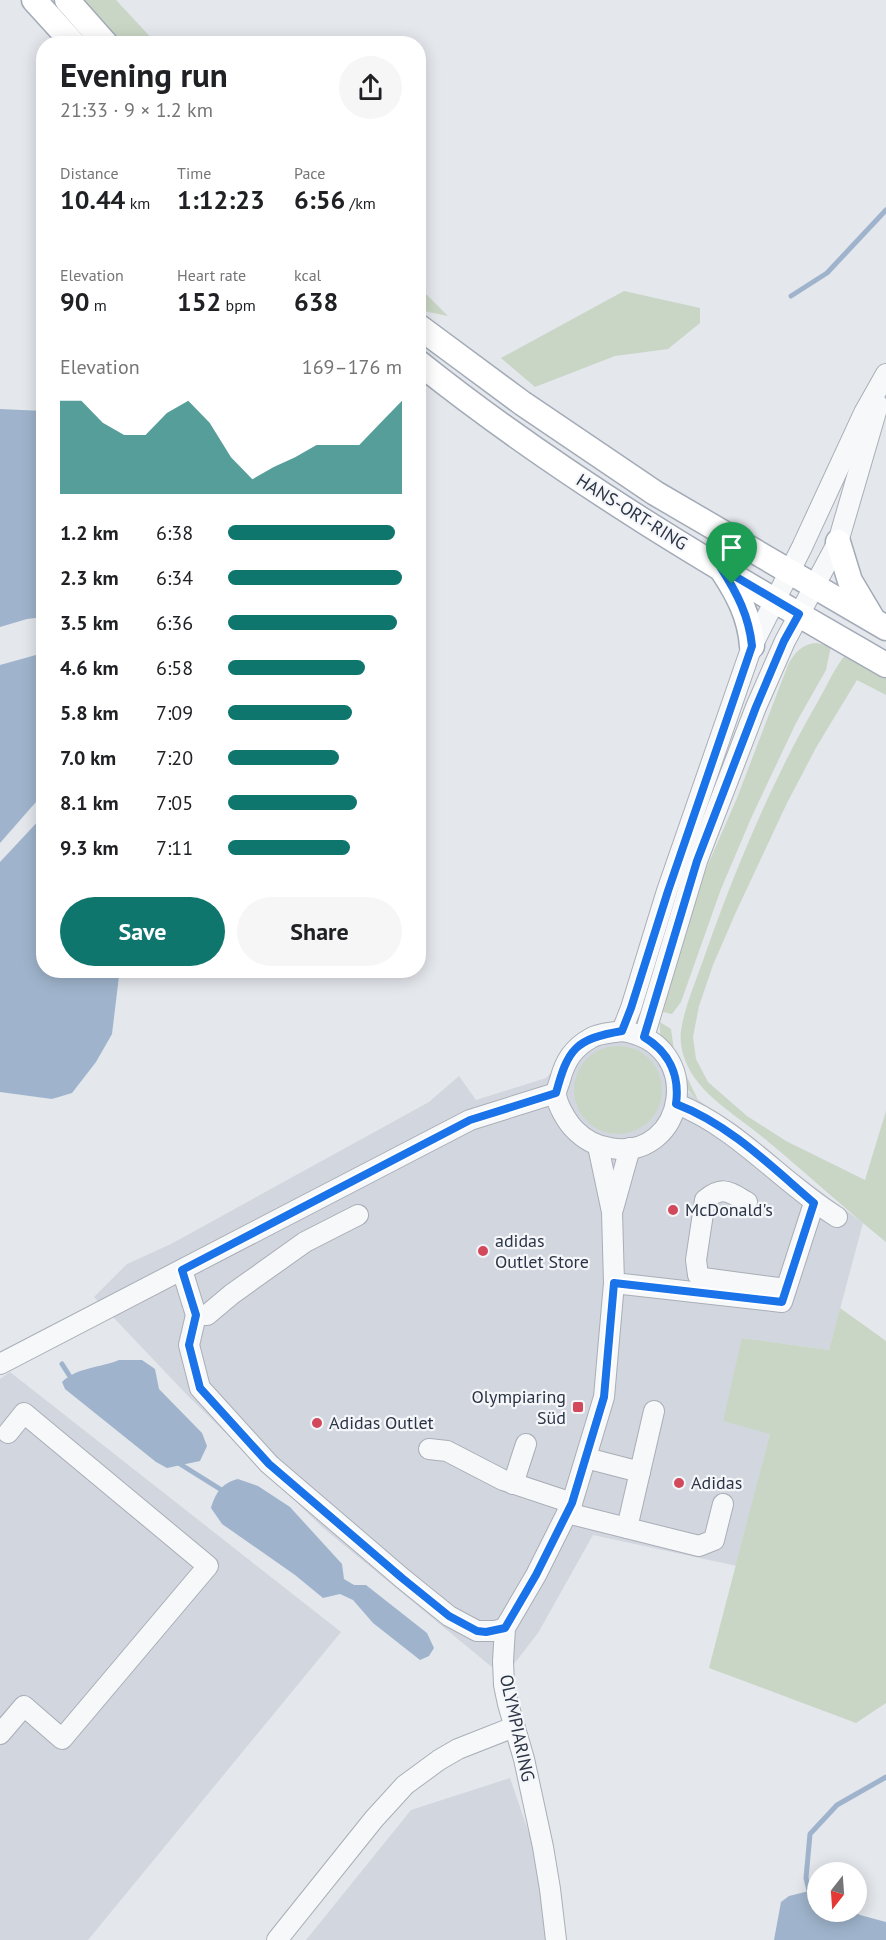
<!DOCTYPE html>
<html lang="en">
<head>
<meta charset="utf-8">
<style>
	:root { --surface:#fff; --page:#f6f6f6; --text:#202124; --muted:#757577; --accent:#0f766e }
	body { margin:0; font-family:"PT Sans",sans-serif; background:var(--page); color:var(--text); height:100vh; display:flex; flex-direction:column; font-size:22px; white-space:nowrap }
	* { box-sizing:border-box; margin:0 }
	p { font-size:20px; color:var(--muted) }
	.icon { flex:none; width:33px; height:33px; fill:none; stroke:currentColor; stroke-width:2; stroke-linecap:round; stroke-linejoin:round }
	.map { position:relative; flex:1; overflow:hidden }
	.drawer { position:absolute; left:36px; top:36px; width:390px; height:942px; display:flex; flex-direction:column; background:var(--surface); border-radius:24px; box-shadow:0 3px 15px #0003 }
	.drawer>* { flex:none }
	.needle { width:39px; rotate:197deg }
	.tools { position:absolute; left:807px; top:1862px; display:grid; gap:12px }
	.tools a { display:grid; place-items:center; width:60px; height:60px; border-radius:50%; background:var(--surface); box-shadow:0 3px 15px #0003; font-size:30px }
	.pin { position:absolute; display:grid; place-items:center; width:51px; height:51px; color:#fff; margin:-62px -26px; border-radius:50% 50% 50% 0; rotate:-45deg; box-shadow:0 0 6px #0007 }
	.pin .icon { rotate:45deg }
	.round { display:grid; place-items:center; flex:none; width:63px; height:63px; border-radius:32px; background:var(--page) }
	.head { display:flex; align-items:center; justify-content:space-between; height:102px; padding:0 24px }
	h1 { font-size:33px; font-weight:800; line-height:45px }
	.metrics { display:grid; grid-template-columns:repeat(3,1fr); gap:9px; height:102px; padding:6px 24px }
	.metrics div { display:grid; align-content:center }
	.metrics b { font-size:26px; font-weight:800 }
	.metrics small { font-size:16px; font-weight:400 }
	.metrics p { font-size:16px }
	.chart { height:168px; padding:12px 24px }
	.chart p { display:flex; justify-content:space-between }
	.chart svg { width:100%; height:108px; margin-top:6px; fill:var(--accent); opacity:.7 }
	.button { display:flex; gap:12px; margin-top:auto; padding:12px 24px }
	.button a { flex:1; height:69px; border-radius:36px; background:var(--accent); color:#fff; font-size:24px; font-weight:800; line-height:69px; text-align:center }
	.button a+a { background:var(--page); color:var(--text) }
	ul { padding:0 24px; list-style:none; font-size:20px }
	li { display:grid; grid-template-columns:96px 72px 1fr; align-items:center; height:45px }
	li i { height:15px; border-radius:8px; background:var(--accent) }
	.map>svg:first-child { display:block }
</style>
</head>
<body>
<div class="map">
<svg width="886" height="1940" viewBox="0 0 886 1940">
	<rect width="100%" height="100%" fill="#e4e7ec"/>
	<!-- built -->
	<g fill="#d2d6de">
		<path d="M 596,1028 L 657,1040 L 688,1092 L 863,1223 L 829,1350 L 742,1338 L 770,1434 L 737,1566 L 593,1535 L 538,1633 L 504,1677 L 322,1527 L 188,1396 L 94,1297 L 127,1264 L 171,1244 L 429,1102 L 459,1076 L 476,1100 L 546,1078 Z"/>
		<path d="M 10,1372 L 341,1632 L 88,1940 L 0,1940 L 0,1379 Z"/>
		<path d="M 510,1778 L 539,1863 L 547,1940 L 306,1940 L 411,1810 Z"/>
	</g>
	<!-- green -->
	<g fill="#c9d6c5">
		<path d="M 78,0 L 116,0 L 156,43 L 119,43 Z"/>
		<path d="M 419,287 L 448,316 L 419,310 Z"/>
		<path d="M 624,291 L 700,308 L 700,323 L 668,349 L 615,356 L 535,387 L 501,358 Z"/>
		<path d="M 816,643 L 831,646 L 826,670 L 796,723 L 752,816 L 721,889 L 681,1002 L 672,1014 L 663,1012 L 687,919 L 699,885 L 737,798 L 788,665 C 794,653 802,644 816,643 Z"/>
		<path d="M 847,653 L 886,675 L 886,695 L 857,680 L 817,746 L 787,803 L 736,912 L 713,965 L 699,1006 L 693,1037 L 696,1059 L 708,1082 L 747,1116 L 786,1141 L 865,1180 L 886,1111 L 886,1242 C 845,1209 806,1173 765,1139 C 738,1116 698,1095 685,1060 C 681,1049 679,1037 682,1025 C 687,1000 698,976 706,952 C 736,867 772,781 817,703 C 827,686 834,668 847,653 Z"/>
		<path d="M 660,1022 L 671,1029 L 674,1050 L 698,1100 C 679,1084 657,1047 660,1022 Z"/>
		<circle cx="618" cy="1090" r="44"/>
		<path d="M 840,1308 L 886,1341 L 886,1703 L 856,1723 L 709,1668 L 770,1434 L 723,1421 L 742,1338 L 829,1350 Z"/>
	</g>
	<!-- water -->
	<g fill="#9fb4cc">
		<path d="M 0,409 L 44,411 L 43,617 L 27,619 L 0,627 Z"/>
		<path d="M 43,653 L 43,794 L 0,843 L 0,665 Z"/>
		<path d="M 43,816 L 44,970 L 117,971 L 119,976 L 112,1034 L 96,1062 L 72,1093 L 52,1099 L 0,1092 L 0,862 Z"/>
		<path d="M 119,1360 L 142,1360 L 155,1369 L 159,1389 L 202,1433 L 207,1446 L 200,1461 L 167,1468 L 156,1462 L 65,1389 L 62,1382 C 78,1367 99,1368 119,1360 Z"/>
		<path d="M 238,1479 L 258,1486 L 290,1507 L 342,1564 L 344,1579 L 354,1585 L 366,1585 L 427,1633 L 434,1648 L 429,1656 L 420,1660 L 373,1623 L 353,1600 L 340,1594 L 323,1598 L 295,1575 L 222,1524 L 211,1508 C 216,1492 222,1483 238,1479 Z"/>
		<path d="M 809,1891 L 817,1893 L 818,1911 L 854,1911 L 860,1915 L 886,1922 L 886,1940 L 774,1940 L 781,1902 L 789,1896 Z"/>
	</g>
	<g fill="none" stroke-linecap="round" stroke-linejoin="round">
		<!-- stream -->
		<g stroke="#9fb4cc" stroke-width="5">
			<path d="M 791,296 L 827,273 L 886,210"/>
			<path d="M 62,1364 L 69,1375"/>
			<path d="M 180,1464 L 220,1489"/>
			<path d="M 809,1891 L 806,1878 L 810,1834 L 837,1805 L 886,1777"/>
		</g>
		<!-- minor casing -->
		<g stroke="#a9aeb7" stroke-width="22">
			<g id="minor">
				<path d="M 622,1031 L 631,1008 L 667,891 L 752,646 L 802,547 L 864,413 L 886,374"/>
				<path d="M 622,1031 C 706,1043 687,1162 610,1148 C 595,1146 585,1140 575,1130 C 567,1122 557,1105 556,1094 C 556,1090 559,1084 560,1080 C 565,1061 573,1048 591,1038 C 599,1033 612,1033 622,1031 Z"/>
				<path d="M 644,1037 L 697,861 L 756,707 L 785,641 L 838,542 L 878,405"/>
				<path d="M 677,1104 C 738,1128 782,1183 837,1217"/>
				<path d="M 747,1202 C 729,1192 723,1185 705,1200 L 696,1260 L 698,1275 L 703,1278 L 786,1289"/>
				<path d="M 613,1209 L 630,1148"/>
				<path d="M 182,1270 L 196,1315 L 189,1345 L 200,1388 L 269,1464 L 402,1578 L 449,1616 L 477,1631 L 495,1631 L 505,1628"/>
				<path d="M 614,1283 L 782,1302 L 814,1203"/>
				<path d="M 196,1315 L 207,1315 L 232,1294 L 305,1242 L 358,1215"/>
				<path d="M 0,1364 L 470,1120 L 556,1093"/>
				<path d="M 429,1449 L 447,1451 L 503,1480 L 572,1503"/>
				<path d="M 586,1458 L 640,1472"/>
				<path d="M 513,1484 L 526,1444"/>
				<path d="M 567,1513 L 699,1546 L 714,1540 L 723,1504"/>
				<path d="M 627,1528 L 654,1411"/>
				<path d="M 0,1734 L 24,1706 L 62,1739 L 208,1566 L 24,1413 L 8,1433"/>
				<path d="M 277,1940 L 374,1819 L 405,1785 L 439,1760 L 458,1749 L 514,1727"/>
				<path d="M 556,1940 L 550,1889 L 543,1847 L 524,1759 L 508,1704 L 504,1685 L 503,1661 L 505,1628 L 536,1575 L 572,1503 L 604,1397 L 614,1283 L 612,1212 L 598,1146"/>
			</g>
		</g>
		<!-- major casing -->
		<g stroke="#a3abb8" stroke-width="27">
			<g id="major">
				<path d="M 34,0 L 74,44"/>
				<path d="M 67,0 L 106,44"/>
				<path d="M 418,326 L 522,403 L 655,493 L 886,628"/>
				<path d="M 418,362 C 563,478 725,573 886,665"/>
				<path d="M 838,542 L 850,581 L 872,618"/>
				<path d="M 722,570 C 738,594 750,617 752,646"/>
			</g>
		</g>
		<!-- minor -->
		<use href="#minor" stroke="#f7f8fa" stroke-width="20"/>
		<!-- major -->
		<use href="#major" stroke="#fff" stroke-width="24"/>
	</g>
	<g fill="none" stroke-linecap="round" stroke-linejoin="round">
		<!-- route casing -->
		<g stroke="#fff" stroke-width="12">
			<path id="route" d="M 721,568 L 799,614 L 784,641 L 756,707 L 697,861 L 644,1037 C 669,1052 680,1075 676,1104 C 729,1124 772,1167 814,1203 L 782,1302 L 614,1283 L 604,1397 L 572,1503 L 536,1575 L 505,1628 L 486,1632 L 477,1631 L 449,1616 L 402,1578 L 269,1464 L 200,1388 L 189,1345 L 196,1315 L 182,1270 L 470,1120 L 556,1093 C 568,1049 575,1039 622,1031 L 631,1008 L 668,891 L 752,646 C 749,616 737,593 721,568 Z"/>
		</g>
		<!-- route -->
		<use href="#route" stroke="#1a73e8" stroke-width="8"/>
	</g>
	<!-- markers -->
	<g fill="#d1495b" stroke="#f4f6f9" stroke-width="2">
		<circle cx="673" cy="1210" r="6"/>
		<circle cx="483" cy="1251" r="6"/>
		<rect x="572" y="1401" width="12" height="12" rx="3"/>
		<circle cx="317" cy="1423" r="6"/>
		<circle cx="679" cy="1483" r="6"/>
	</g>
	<g text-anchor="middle" stroke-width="4.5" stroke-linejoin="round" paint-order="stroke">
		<!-- street labels -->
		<g font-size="18" fill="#2b3445" stroke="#f4f6f9">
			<text transform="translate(632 512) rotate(32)" y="6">HANS-ORT-RING</text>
			<text transform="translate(517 1728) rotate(78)" y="6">OLYMPIARING</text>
		</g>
		<!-- poi labels -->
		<g font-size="18" fill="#2b3445" stroke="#f4f6f9" text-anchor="start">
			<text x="685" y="1216">McDonald's</text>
			<text x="495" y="1247">adidas<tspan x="495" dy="21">Outlet Store</tspan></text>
			<text x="566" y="1403" text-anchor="end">Olympiaring<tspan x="566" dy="21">Süd</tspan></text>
			<text x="329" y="1429">Adidas Outlet</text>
			<text x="691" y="1489">Adidas</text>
		</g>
	</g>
</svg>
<div class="tools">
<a><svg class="needle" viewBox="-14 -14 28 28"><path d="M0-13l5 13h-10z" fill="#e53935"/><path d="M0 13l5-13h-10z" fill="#757577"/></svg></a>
</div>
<div class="pin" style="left:732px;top:584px;background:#1e9e55"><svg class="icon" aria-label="arrive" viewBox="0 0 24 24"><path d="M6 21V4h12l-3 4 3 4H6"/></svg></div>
<section class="drawer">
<div class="head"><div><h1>Evening run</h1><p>21:33 · 9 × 1.2 km</p></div><a class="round"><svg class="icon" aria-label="share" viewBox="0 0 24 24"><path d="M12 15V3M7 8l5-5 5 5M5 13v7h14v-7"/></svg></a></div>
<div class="metrics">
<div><p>Distance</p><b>10.44<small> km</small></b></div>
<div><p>Time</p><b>1:12:23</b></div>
<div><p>Pace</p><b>6:56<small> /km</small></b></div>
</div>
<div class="metrics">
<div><p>Elevation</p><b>90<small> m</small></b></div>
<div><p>Heart rate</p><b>152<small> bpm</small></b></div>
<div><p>kcal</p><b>638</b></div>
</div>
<div class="chart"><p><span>Elevation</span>169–176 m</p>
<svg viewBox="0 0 160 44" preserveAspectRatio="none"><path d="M0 44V6L10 6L20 15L30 20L40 20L50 11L60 6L70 15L80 29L90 38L100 33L110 29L120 24L130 24L140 24L150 15L160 6V44z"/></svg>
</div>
<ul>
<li><b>1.2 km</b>6:38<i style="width:96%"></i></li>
<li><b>2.3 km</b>6:34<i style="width:100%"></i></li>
<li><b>3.5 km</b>6:36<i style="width:97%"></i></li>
<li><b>4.6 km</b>6:58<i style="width:79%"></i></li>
<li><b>5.8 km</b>7:09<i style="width:71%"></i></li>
<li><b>7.0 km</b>7:20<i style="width:64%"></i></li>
<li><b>8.1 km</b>7:05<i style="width:74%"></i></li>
<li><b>9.3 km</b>7:11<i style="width:70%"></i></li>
</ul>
<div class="button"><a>Save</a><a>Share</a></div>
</section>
</div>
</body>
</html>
